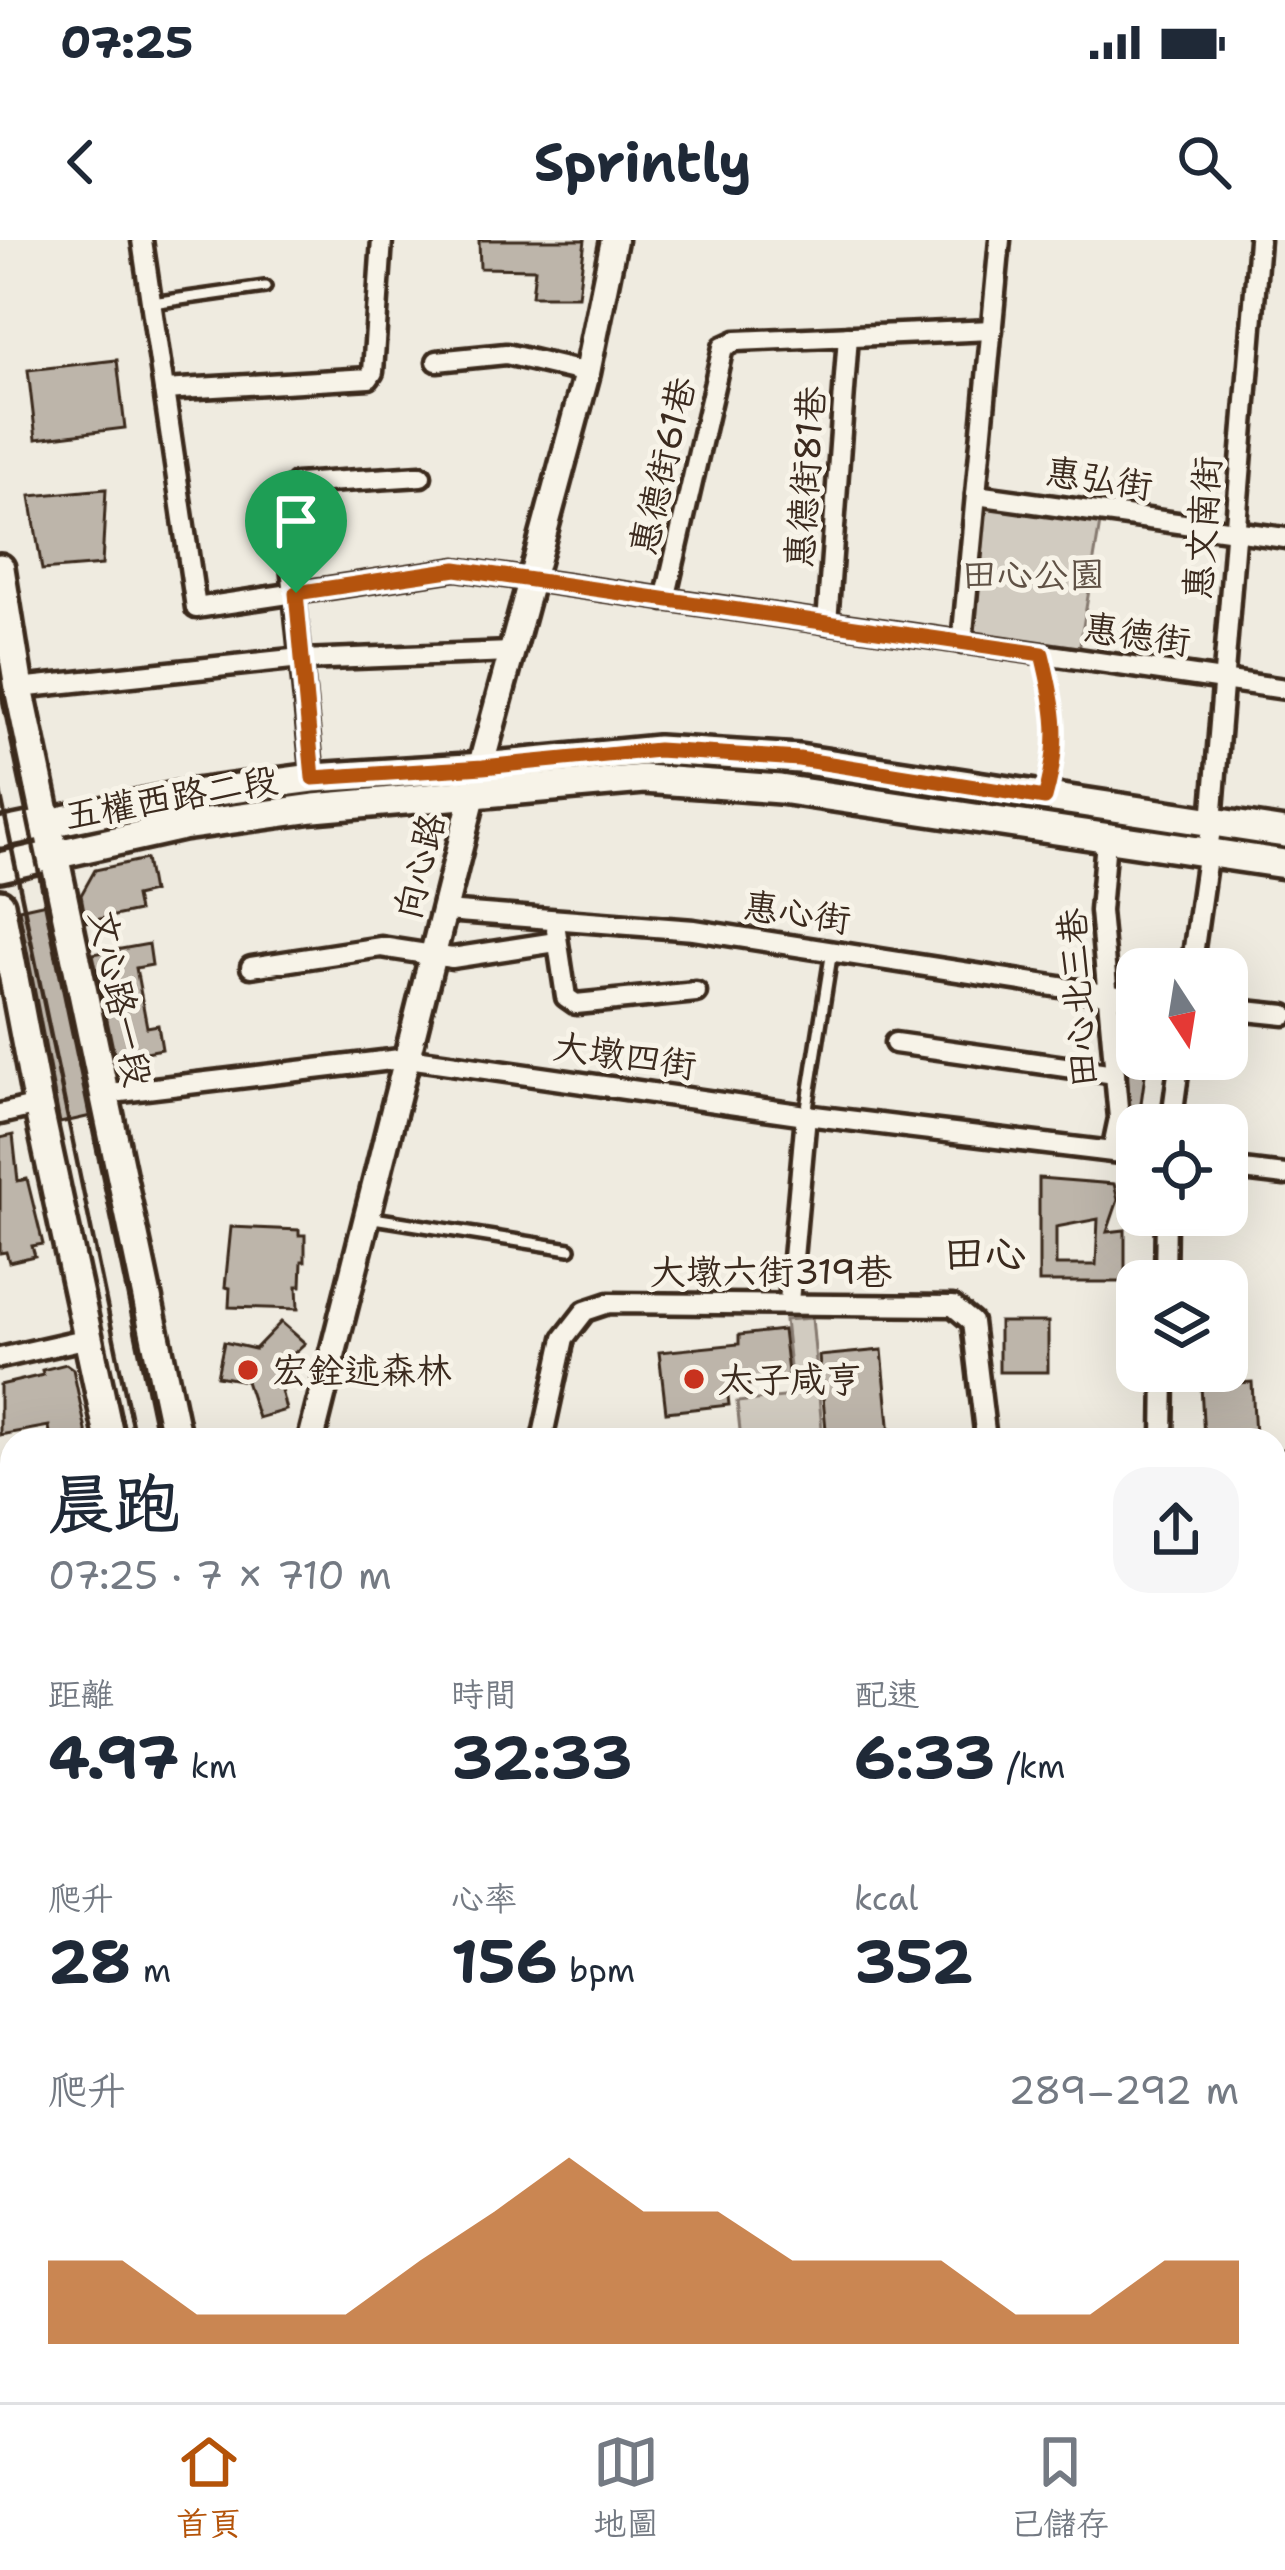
<!DOCTYPE html>
<html lang="zh-TW">
<head>
<meta charset="utf-8">
<style>
	:root { --surface:#fff; --page:#f6f6f7; --text:#1f2937; --muted:#747a83; --line:#e0e1e3; --accent:#b45309 }
	body { margin:0; font-family:"Shantell Sans","LXGW WenKai TC",sans-serif; background:var(--page); color:var(--text); height:100vh; display:flex; flex-direction:column; font-size:45px; white-space:nowrap }
	* { box-sizing:border-box; margin:0 }
	p { font-size:39px; color:var(--muted) }
	.icon { flex:none; width:66px; height:66px; fill:none; stroke:currentColor; stroke-width:2; stroke-linecap:round; stroke-linejoin:round }
	.map { position:relative; flex:1; overflow:hidden }
	.drawer { position:absolute; left:0px; top:1188px; width:1287px; height:975px; display:flex; flex-direction:column; background:var(--surface); border-radius:36px 36px 0 0; box-shadow:0 12px 48px #0002 }
	.drawer>* { flex:none }
	.needle { width:78px; rotate:168deg }
	.fabs { position:absolute; left:1116px; top:708px; display:grid; gap:24px }
	.fabs a { display:grid; place-items:center; width:132px; height:132px; border-radius:24px; background:var(--surface); box-shadow:0 12px 48px #0002; font-size:60px }
	.pin { position:absolute; display:grid; place-items:center; width:102px; height:102px; color:#fff; margin:-123px -51px; border-radius:50% 50% 50% 0; rotate:-45deg; box-shadow:0 0 12px #0007 }
	.pin .icon { rotate:45deg }
	.round { display:grid; place-items:center; flex:none; width:126px; height:126px; border-radius:36px; background:var(--page) }
	.head { display:flex; align-items:center; justify-content:space-between; height:204px; padding:0 48px }
	h1 { font-size:66px; font-weight:700; line-height:90px }
	.figures { display:grid; grid-template-columns:repeat(3,1fr); gap:18px; height:204px; padding:12px 48px }
	.figures div { display:grid; align-content:center }
	.figures b { font-size:60px; font-weight:700 }
	.figures small { font-size:33px; font-weight:400 }
	.figures p { font-size:33px }
	.chart { height:336px; padding:24px 48px }
	.chart p { display:flex; justify-content:space-between }
	.chart svg { width:100%; height:216px; margin-top:12px; fill:var(--accent); opacity:.7 }
	.status { display:flex; justify-content:space-between; align-items:center; height:84px; padding:0 60px; background:var(--surface); direction:ltr }
	.status svg { height:33px; fill:currentColor }
	header { display:flex; justify-content:space-between; align-items:center; height:156px; padding:0 48px; background:var(--surface); font-size:54px; font-weight:700 }
	.tab-bar { display:flex; justify-content:space-around; align-items:center; height:168px; border-top:3px solid var(--line); background:var(--surface); font-size:33px; color:var(--muted) }
	.tab-bar a { display:grid; justify-items:center; gap:6px }
	.tab-bar .active { color:var(--accent) }
	.map>svg:first-child { display:block }
</style>
</head>
<body>
<div class="status"><b>07:25</b><svg viewBox="0 0 49 12"><path d="M0 12V9h3v3zM5 12V6h3v6zM10 12V3h3v9zM15 12V0h3v12zM26 1h20v11H26zM47 4h2v5h-2z"/></svg></div>
<header><svg class="icon" aria-label="back" viewBox="0 0 24 24"><path d="M15 5l-7 7 7 7"/></svg>Sprintly<svg class="icon" aria-label="search" viewBox="0 0 24 24"><circle cx="10" cy="10" r="6"/><path d="M15 15l6 6"/></svg></header>
<div class="map">
<svg width="1285" height="2162" viewBox="0 0 1285 2162">
	<rect width="100%" height="100%" fill="#efebe0"/>
	<filter id="ink" filterUnits="userSpaceOnUse"><feTurbulence type="fractalNoise" baseFrequency=".00833" numOctaves="2"/><feDisplacementMap in="SourceGraphic" scale="24" xChannelSelector="R" yChannelSelector="G"/><feConvolveMatrix kernelMatrix="1 2 1 2 8 2 1 2 1" color-interpolation-filters="sRGB"/></filter>
	<g filter="url(#ink)">
		<!-- built -->
		<path fill="#e0dbd0" d="M 12,2061 L 12,2151 L 285,2151 L 287,2162 L 5,2162 L 0,2136 L 0,2063 Z"/>
		<!-- green -->
		<g fill="#d1cbc0" stroke="#867a6f" stroke-width="3">
			<path d="M 983,261 L 1101,277 L 1079,411 L 981,397 L 970,386 Z"/>
			<path d="M 812,1078 L 823,1200 L 741,1200 L 737,1162 L 793,1156 L 785,1080 Z"/>
			<path d="M 409,2151 L 552,2151 L 537,2162 L 411,2162 Z"/>
			<path d="M 754,2151 L 1136,2151 L 1135,2162 L 761,2162 Z"/>
		</g>
		<!-- building -->
		<g fill="#bdb5aa" stroke="#3b2a1e" stroke-width="3" fill-rule="evenodd">
			<path d="M 479,0 L 585,0 L 578,56 L 532,56 L 535,29 L 480,28 Z"/>
			<path d="M 117,120 L 125,188 L 36,199 L 28,130 Z"/>
			<path d="M 106,249 L 102,325 L 42,330 L 30,256 Z"/>
			<path d="M 146,619 L 152,652 L 135,656 L 138,671 L 86,682 L 81,655 L 95,630 Z"/>
			<path d="M 46,663 L 91,876 L 60,883 L 19,669 Z"/>
			<path d="M 149,704 L 152,725 L 136,728 L 147,787 L 158,785 L 162,809 L 115,818 L 93,714 Z"/>
			<path d="M 1127,818 L 1147,820 L 1137,892 L 1130,891 Z"/>
			<path d="M 13,895 L 18,941 L 27,939 L 43,1004 L 32,1006 L 35,1016 L 9,1022 L 6,1012 L 0,1013 L 0,898 Z"/>
			<path d="M 1039,938 L 1114,944 L 1118,960 L 1107,992 L 1125,990 L 1125,1042 L 1039,1042 ZM 1098,979 L 1096,1025 L 1056,1025 L 1056,987 Z"/>
			<path d="M 231,987 L 299,990 L 299,995 L 305,995 L 305,1021 L 302,1021 L 301,1046 L 297,1046 L 298,1069 L 229,1067 L 230,1048 L 225,1047 Z"/>
			<path d="M 281,1082 L 305,1103 L 276,1130 L 286,1170 L 258,1178 L 246,1141 L 217,1136 L 224,1102 L 255,1109 Z"/>
			<rect x="999" y="1082" width="49" height="50"/>
			<path d="M 783,1090 L 789,1141 L 727,1147 L 729,1165 L 666,1172 L 659,1112 L 739,1104 L 739,1095 Z"/>
			<path d="M 882,1110 L 890,1195 L 827,1200 L 819,1116 Z"/>
			<path d="M 66,1124 L 73,1129 L 88,1200 L 51,1200 L 49,1186 L 0,1195 L 0,1145 L 43,1135 L 42,1130 Z"/>
			<path d="M 1252,1142 L 1255,1196 L 1204,1199 L 1201,1145 Z"/>
		</g>
		<g fill="none" stroke-linecap="round" stroke-linejoin="round">
			<!-- service casing -->
			<g stroke="#3b2a1e" stroke-width="18">
				<g id="service">
					<path d="M 152,63 L 265,47"/>
					<path d="M 1042,414 C 1055,468 1062,500 1046,555"/>
					<path d="M 806,875 L 832,710"/>
					<path d="M 367,977 L 570,1009"/>
					<path d="M 0,1838 L 12,1835"/>
				</g>
			</g>
			<!-- minor casing -->
			<g stroke="#3b2a1e" stroke-width="27">
				<g id="minor">
					<path d="M 142,0 L 196,368 L 456,329 L 1285,449"/>
					<path d="M 437,121 L 506,114 L 587,133"/>
					<path d="M 164,150 L 369,138 L 373,132 L 382,0"/>
					<path d="M 976,255 L 1285,298"/>
					<path d="M 665,360 L 723,107 L 736,101 L 992,90"/>
					<path d="M 827,383 L 848,96"/>
					<path d="M 962,403 L 1000,0"/>
					<path d="M 302,420 L 511,412"/>
					<path d="M 19,448 L 301,418"/>
					<path d="M 313,538 L 284,258 L 296,244 L 421,236"/>
					<path d="M 1106,600 L 1100,671 L 1119,878 L 1112,911"/>
					<path d="M 445,671 L 694,690 L 1137,759"/>
					<path d="M 556,690 L 566,757 L 576,764 L 696,752"/>
					<path d="M 251,727 L 381,707 L 452,718 L 556,702"/>
					<path d="M 1191,729 L 1212,582 L 1259,0"/>
					<path d="M 1227,769 L 1285,775"/>
					<path d="M 895,803 L 1115,834"/>
					<path d="M 104,854 L 408,818 L 806,875 L 1137,915"/>
					<path d="M 0,874 L 38,865"/>
					<path d="M 1171,885 L 1180,819"/>
					<path d="M 1227,928 L 1285,935"/>
					<path d="M 1165,1041 L 1166,975"/>
					<path d="M 789,1062 L 806,875"/>
					<path d="M 0,1118 L 89,1098"/>
					<path d="M 542,1200 L 564,1098 L 585,1071 L 609,1063 L 953,1066 L 972,1082 L 986,1200"/>
					<path d="M 1163,1200 L 1164,1131"/>
					<path d="M 1275,1222 L 1285,1221"/>
					<path d="M 0,1361 L 12,1358"/>
					<path d="M 0,1490 L 12,1480"/>
					<path d="M 0,1571 L 12,1568"/>
					<path d="M 0,1705 L 12,1703"/>
					<path d="M 1275,1730 L 1285,1728"/>
					<path d="M 0,1890 L 12,1947"/>
					<path d="M 1275,1927 L 1285,1925"/>
					<path d="M 0,2036 L 12,2033"/>
					<path d="M 1275,2129 L 1285,2127"/>
					<path d="M 1150,2155 L 1170,2151"/>
				</g>
			</g>
			<!-- tertiary casing -->
			<g stroke="#3b2a1e" stroke-width="33">
				<g id="tertiary">
					<path d="M 311,1200 L 473,555 L 587,133 L 614,0"/>
					<path d="M 1275,1512 L 1285,1511"/>
					<path d="M 1275,1542 L 1285,1541"/>
				</g>
			</g>
			<!-- secondary casing -->
			<g stroke="#3b2a1e" stroke-width="36">
				<g id="secondary">
					<path d="M 0,328 L 19,448 L 177,1200"/>
					<path d="M 0,593 L 180,556 L 313,538 L 483,527 L 658,510 L 799,519 L 1285,593"/>
					<path d="M 0,627 L 183,586 L 314,568 L 644,539 L 780,549 L 1285,624"/>
					<path d="M 0,664 L 38,865 L 110,1200"/>
					<path d="M 313,2151 L 315,2162"/>
					<path d="M 374,2151 L 376,2162"/>
				</g>
			</g>
			<!-- path -->
			<g stroke="#3b2a1e" stroke-width="3" stroke-dasharray="9 9" stroke-linecap="butt">
				<path d="M 770,2151 L 776,2162"/>
				<path d="M 790,2151 L 794,2162"/>
				<path d="M 807,2151 L 819,2156 L 845,2151"/>
				<path d="M 1023,2151 L 1028,2162"/>
				<path d="M 1039,2151 L 1068,2162"/>
				<path d="M 1066,2151 L 1080,2162"/>
				<path d="M 1039,2153 L 1043,2162"/>
				<path d="M 506,2162 L 512,2151"/>
			</g>
			<!-- service -->
			<use href="#service" stroke="#f7f3e8" stroke-width="9"/>
			<!-- minor -->
			<use href="#minor" stroke="#f7f3e8" stroke-width="18"/>
			<!-- tertiary -->
			<use href="#tertiary" stroke="#f7f3e8" stroke-width="24"/>
			<!-- secondary -->
			<use href="#secondary" stroke="#f7f3e8" stroke-width="27"/>
			<!-- rail -->
			<g stroke="#3b2a1e" stroke-width="4.5">
				<path d="M 0,447 L 158,1200"/>
				<path d="M 0,552 L 135,1200"/>
				<path d="M 353,2151 L 356,2162"/>
			</g>
		</g>
	</g>
	<g fill="none" stroke-linecap="round" stroke-linejoin="round" filter="url(#ink)">
		<!-- route casing -->
		<g stroke="#fff" stroke-width="24">
			<path id="route" d="M 456,329 L 1042,414 C 1056,470 1061,501 1045,558 L 799,519 L 658,510 L 483,527 L 313,538 L 296,353 Z"/>
		</g>
		<!-- route -->
		<use href="#route" stroke="#b45309" stroke-width="15"/>
	</g>
	<!-- markers -->
	<g fill="#c8321e" stroke="#f7f3e8" stroke-width="4.5">
		<circle cx="248" cy="1130" r="12"/>
		<circle cx="694" cy="1139" r="12"/>
	</g>
	<g text-anchor="middle" stroke-width="10" stroke-linejoin="round" paint-order="stroke">
		<!-- street labels -->
		<g font-size="36" fill="#3b2a1e" stroke="#f7f3e8">
			<text transform="translate(662 226) rotate(-77)" y="13">惠德街61巷</text>
			<text transform="translate(805 237) rotate(-86)" y="13">惠德街81巷</text>
			<text transform="translate(1099 238) rotate(8)" y="13">惠弘街</text>
			<text transform="translate(1202 288) rotate(-86)" y="13">惠文南街</text>
			<text transform="translate(1137 394) rotate(8)" y="13">惠德街</text>
			<text transform="translate(171 557) rotate(-10)" y="13">五權西路二段</text>
			<text transform="translate(419 626) rotate(-76)" y="13">向心路</text>
			<text transform="translate(797 672) rotate(8)" y="13">惠心街</text>
			<text transform="translate(121 758) rotate(78)" y="13">文心路一段</text>
			<text transform="translate(1077 758) rotate(-94)" y="13">田心北三巷</text>
			<text transform="translate(625 815) rotate(8)" y="13">大墩四街</text>
			<text x="771" y="1044">大墩六街319巷</text>
		</g>
		<!-- park labels -->
		<g font-size="36" fill="#605246" stroke="#f7f3e8">
			<text x="1033" y="347">田心公園</text>
		</g>
		<!-- poi labels -->
		<g font-size="36" fill="#3b2a1e" stroke="#f7f3e8" text-anchor="start">
			<text x="272" y="1143">宏銓述森林</text>
			<text x="718" y="1152">太子咸亨</text>
		</g>
		<!-- quarter labels -->
		<g font-size="42" fill="#3b2a1e" stroke="#f7f3e8">
			<text x="985" y="1028">田心</text>
		</g>
	</g>
</svg>
<div class="fabs">
<a><svg class="needle" viewBox="-14 -14 28 28"><path d="M0-13l5 13h-10z" fill="#e53935"/><path d="M0 13l5-13h-10z" fill="#747a83"/></svg></a>
<a><svg class="icon" aria-label="locate" viewBox="0 0 24 24"><circle cx="12" cy="12" r="6"/><path d="M12 2v4M12 18v4M2 12h4M18 12h4"/></svg></a>
<a><svg class="icon" aria-label="layers" viewBox="0 0 24 24"><path d="M12 4l9 5-9 5-9-5zM3 14l9 5 9-5"/></svg></a>
</div>
<div class="pin" style="left:296px;top:353px;background:#1e9e55"><svg class="icon" aria-label="arrive" viewBox="0 0 24 24"><path d="M6 21V4h12l-3 4 3 4H6"/></svg></div>
<section class="drawer">
<div class="head"><div><h1>晨跑</h1><p>07:25 · 7 × 710 m</p></div><a class="round"><svg class="icon" aria-label="share" viewBox="0 0 24 24"><path d="M12 15V3M7 8l5-5 5 5M5 13v7h14v-7"/></svg></a></div>
<div class="figures">
<div><p>距離</p><b>4.97<small> km</small></b></div>
<div><p>時間</p><b>32:33</b></div>
<div><p>配速</p><b>6:33<small> /km</small></b></div>
</div>
<div class="figures">
<div><p>爬升</p><b>28<small> m</small></b></div>
<div><p>心率</p><b>156<small> bpm</small></b></div>
<div><p>kcal</p><b>352</b></div>
</div>
<div class="chart"><p><span>爬升</span>289–292 m</p>
<svg viewBox="0 0 160 44" preserveAspectRatio="none"><path d="M0 44V27L10 27L20 38L30 38L40 38L50 27L60 17L70 6L80 17L90 17L100 27L110 27L120 27L130 38L140 38L150 27L160 27V44z"/></svg>
</div>
</section>
</div>
<nav class="tab-bar">
<a class="active"><svg class="icon" aria-label="home" viewBox="0 0 24 24"><path d="M3 11l9-7 9 7M6 9v11h12V9"/></svg>首頁</a>
<a><svg class="icon" aria-label="map" viewBox="0 0 24 24"><path d="M3 6l6-2 6 2 6-2v14l-6 2-6-2-6 2zM9 4v14M15 6v14"/></svg>地圖</a>
<a><svg class="icon" aria-label="saved" viewBox="0 0 24 24"><path d="M7 4h10v16l-5-4-5 4z"/></svg>已儲存</a>
</nav>
</body>
</html>
